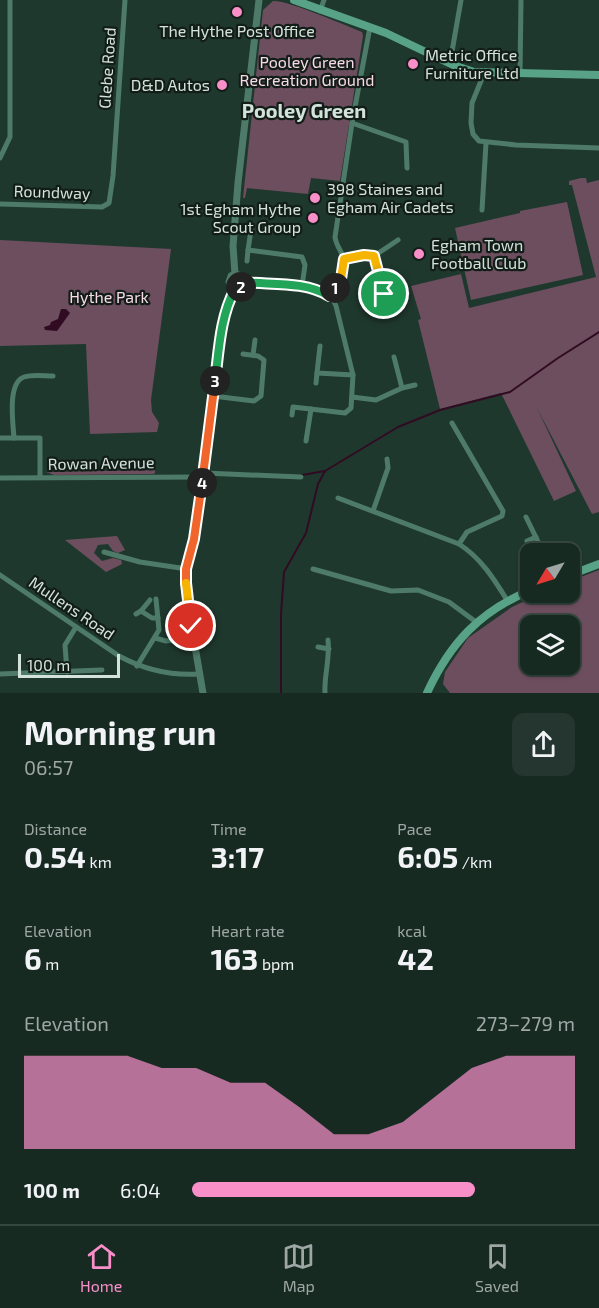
<!DOCTYPE html>
<html lang="en">
<head>
<meta charset="utf-8">
<style>
	:root { --surface:#172a22; --page:#24362f; --text:#f1f3f6; --muted:#9ea7a5; --line:#364640; --accent:#f98fc9 }
	body { margin:0; font-family:"Exo 2",sans-serif; background:var(--page); color:var(--text); height:100vh; display:flex; flex-direction:column; font-size:22px; white-space:nowrap }
	* { box-sizing:border-box; margin:0 }
	p { font-size:20px; color:var(--muted) }
	.icon { flex:none; width:33px; height:33px; fill:none; stroke:currentColor; stroke-width:2; stroke-linecap:round; stroke-linejoin:round }
	.map { position:relative; height:693px; overflow:hidden }
	.panel { display:flex; flex-direction:column; background:var(--surface); flex:1 }
	.panel>* { flex:none }
	.needle { width:39px; rotate:232deg }
	.buttons { position:absolute; left:520px; top:543px; display:grid; gap:12px }
	.buttons a { display:grid; place-items:center; width:60px; height:60px; border-radius:12px; background:var(--surface); box-shadow:0 2px 4px #0004,0 0 0 2px var(--line); font-size:30px }
	.scale { position:absolute; left:18px; bottom:15px; width:102px; box-sizing:border-box; padding-left:6px; border:3px solid #d4e2dc; border-top:0; font-size:16px; line-height:21px; white-space:nowrap; color:#d4e2dc; -webkit-text-stroke:4px #121d18; paint-order:stroke }
	.pin { position:absolute; display:grid; place-items:center; width:51px; height:51px; color:#fff; margin:-26px; border:3px solid #fff; border-radius:50%; box-shadow:0 2px 6px #0007 }
	.km { position:absolute; width:30px; height:30px; margin:-15px; border-radius:50%; background:#222; color:#fff; font-size:16px; line-height:30px; text-align:center }
	.round { display:grid; place-items:center; flex:none; width:63px; height:63px; border-radius:12px; background:var(--page) }
	.overview { display:flex; align-items:center; justify-content:space-between; height:102px; padding:0 24px }
	h1 { font-size:33px; font-weight:700; line-height:45px }
	.metrics { display:grid; grid-template-columns:repeat(3,1fr); gap:9px; height:102px; padding:6px 24px }
	.metrics div { display:grid; align-content:center }
	.metrics b { font-size:30px; font-weight:700 }
	.metrics small { font-size:16px; font-weight:400 }
	.metrics p { font-size:16px }
	.chart { height:168px; padding:12px 24px }
	.chart p { display:flex; justify-content:space-between }
	.chart svg { width:100%; height:108px; margin-top:6px; fill:var(--accent); opacity:.7 }
	ul { padding:0 24px; list-style:none; font-size:20px }
	li { display:grid; grid-template-columns:96px 72px 1fr; align-items:center; height:45px }
	li i { height:15px; border-radius:8px; background:var(--accent) }
	.tabs { display:flex; justify-content:space-around; align-items:center; height:84px; border-top:2px solid var(--line); background:var(--surface); font-size:16px; color:var(--muted) }
	.tabs a { display:grid; justify-items:center; gap:3px }
	.tabs .active { color:var(--accent) }
	.map>svg:first-child { display:block }
</style>
</head>
<body>
<div class="map">
<svg width="599" height="693" viewBox="0 0 599 693">
	<rect width="100%" height="100%" fill="#1f382e"/>
	<!-- green -->
	<g fill="#6d4e5e" fill-rule="evenodd">
		<path d="M 273,1 C 288,0 344,25 362,32 L 363,36 L 340,181 L 311,178 L 308,194 L 247,188 L 245,198 L 243,198 L 263,10 Z"/>
		<path d="M 581,178 L 586,178 L 587,183 L 599,180 L 599,512 L 592,514 L 537,408 L 576,491 L 554,501 L 501,393 L 440,409 L 418,320 L 421,319 L 411,286 L 461,274 L 469,308 L 596,277 L 572,185 L 569,185 L 569,181 Z"/>
		<path d="M 567,202 L 583,275 L 471,300 L 455,228 L 520,213 L 520,211 Z"/>
		<path d="M 0,240 L 171,249 L 151,400 L 152,412 L 159,423 L 157,432 L 90,434 L 86,344 L 0,346 Z"/>
		<path d="M 155,470 L 155,473 L 153,474 L 54,475 L 46,472 Z"/>
		<path d="M 117,536 L 125,550 L 118,553 L 113,551 L 108,544 L 98,545 L 94,553 L 102,561 L 113,558 L 121,560 L 122,564 L 106,572 L 65,540 Z"/>
		<path d="M 599,570 L 599,693 L 450,693 L 443,684 L 445,672 L 468,638 L 512,607 L 542,593 L 570,592 L 570,581 ZM 531,626 L 570,626 L 570,664 L 531,664 Z"/>
	</g>
	<!-- water -->
	<path fill="#310b22" d="M 61,309 L 66,309 L 70,313 L 57,331 L 45,330 L 44,327 L 50,325 L 51,322 L 58,319 Z"/>
	<g fill="none" stroke-linecap="round" stroke-linejoin="round">
		<!-- stream -->
		<g stroke="#310b22" stroke-width="2">
			<path d="M 302,475 L 325,471"/>
			<path d="M 281,693 L 281,614 L 284,572 L 306,533 L 318,484 L 325,471 L 398,427 L 440,410 L 510,392 L 558,358 L 599,332"/>
		</g>
		<!-- minor -->
		<g stroke="#4e7b69" stroke-width="5">
			<path d="M 320,11 L 324,0"/>
			<path d="M 450,63 L 461,0"/>
			<path d="M 482,73 L 481,81 L 472,103 L 471,123 L 473,134 L 479,141 L 516,145 L 599,148"/>
			<path d="M 520,74 L 521,0"/>
			<path d="M 352,123 L 406,142 L 407,168"/>
			<path d="M 0,158 L 10,137 L 10,0"/>
			<path d="M 0,204 L 102,207 L 109,203 L 113,176 L 125,0"/>
			<path d="M 482,210 L 486,143"/>
			<path d="M 251,230 L 248,250 L 302,257 L 305,265 L 302,286"/>
			<path d="M 344,259 L 364,255 L 374,256"/>
			<path d="M 247,261 L 248,250"/>
			<path d="M 243,282 L 302,286 L 323,292 L 333,300 L 336,306 L 353,375 L 351,408 L 345,413 L 293,407 L 292,415"/>
			<path d="M 384,294 L 374,256 L 398,240"/>
			<path d="M 379,295 L 387,293 L 388,295 L 396,293 L 397,295 L 407,293"/>
			<path d="M 329,296 C 337,286 347,274 344,260 C 342,251 336,246 335,237 L 352,123 L 370,27"/>
			<path d="M 320,346 L 317,373 L 353,375"/>
			<path d="M 253,355 L 255,340"/>
			<path d="M 316,383 L 317,373"/>
			<path d="M 402,388 L 415,385"/>
			<path d="M 213,396 L 254,401 L 261,396 L 264,360 L 258,356 L 243,354"/>
			<path d="M 352,397 L 376,400 L 402,388 L 394,357"/>
			<path d="M 452,423 L 503,511 L 502,516 L 467,532 L 459,544"/>
			<path d="M 0,438 L 40,438 L 40,477"/>
			<path d="M 14,438 C 13,423 7,383 24,377 C 33,374 44,376 53,376"/>
			<path d="M 306,441 L 311,409"/>
			<path d="M 204,473 L 301,477"/>
			<path d="M 0,478 L 203,477"/>
			<path d="M 338,498 L 459,544 C 481,558 494,579 507,600"/>
			<path d="M 373,511 L 388,468 L 387,459"/>
			<path d="M 526,517 L 544,554"/>
			<path d="M 527,541 L 536,537"/>
			<path d="M 104,552 L 140,562 L 187,569"/>
			<path d="M 313,569 L 391,591 L 418,590 L 449,602 L 476,622"/>
			<path d="M 0,575 L 119,656 C 145,670 170,676 199,674"/>
			<path d="M 141,611 L 152,618 L 158,618"/>
			<path d="M 136,614 L 141,611 L 150,600"/>
			<path d="M 155,638 L 166,641 L 188,638"/>
			<path d="M 318,647 L 329,649"/>
			<path d="M 137,666 L 159,630 L 156,599"/>
			<path d="M 67,672 L 65,645 L 76,627"/>
			<path d="M 0,674 L 102,670"/>
			<path d="M 325,693 C 324,675 330,660 328,640"/>
		</g>
		<!-- tertiary -->
		<g stroke="#4e7b69" stroke-width="7">
			<path d="M 235,274 L 233,246 L 238,183 L 259,0"/>
			<path d="M 235,274 L 231,276 L 229,282 L 231,286 L 235,289"/>
			<path d="M 203,693 L 187,600 L 187,569 L 196,522 L 222,329 C 225,314 228,302 235,289 L 241,287 L 243,283 L 242,276 L 235,274"/>
		</g>
		<!-- secondary -->
		<g stroke="#58a388" stroke-width="8">
			<path d="M 294,0 L 386,33 L 453,65 L 474,72 L 599,75"/>
			<path d="M 570,575 L 599,564"/>
			<path d="M 427,693 C 450,643 480,611 531,590"/>
		</g>
	</g>
	<g fill="none" stroke-linecap="round" stroke-linejoin="round">
		<!-- split-1 casing -->
		<g stroke="#fff" stroke-width="12">
			<path id="split-1" d="M 335,288 L 341,279 L 344,259 L 364,255 L 374,256 L 384,294"/>
		</g>
		<!-- split-2 casing -->
		<g stroke="#fff" stroke-width="12">
			<path id="split-2" d="M 241,287 L 243,282 C 271,285 305,281 329,296 L 335,288"/>
		</g>
		<!-- split-3 casing -->
		<g stroke="#fff" stroke-width="12">
			<path id="split-3" d="M 215,381 C 219,350 220,317 235,289 L 241,287"/>
		</g>
		<!-- split-4 casing -->
		<g stroke="#fff" stroke-width="12">
			<path id="split-4" d="M 202,483 L 215,381"/>
		</g>
		<!-- split-5 casing -->
		<g stroke="#fff" stroke-width="12">
			<path id="split-5" d="M 186,583 L 186,569 L 194,539 L 202,483"/>
		</g>
		<!-- split-6 casing -->
		<g stroke="#fff" stroke-width="12">
			<path id="split-6" d="M 186,583 L 191,626"/>
		</g>
		<!-- split-1 -->
		<use href="#split-1" stroke="#f5b400" stroke-width="8"/>
		<!-- split-2 -->
		<use href="#split-2" stroke="#22a559" stroke-width="8"/>
		<!-- split-3 -->
		<use href="#split-3" stroke="#22a559" stroke-width="8"/>
		<!-- split-4 -->
		<use href="#split-4" stroke="#f0652b" stroke-width="8"/>
		<!-- split-5 -->
		<use href="#split-5" stroke="#f0652b" stroke-width="8"/>
		<!-- split-6 -->
		<use href="#split-6" stroke="#f5b400" stroke-width="8"/>
	</g>
	<!-- markers -->
	<g fill="#f98fc9" stroke="#121d18" stroke-width="2">
		<circle cx="237" cy="12" r="6"/>
		<circle cx="413" cy="64" r="6"/>
		<circle cx="222" cy="85" r="6"/>
		<circle cx="315" cy="198" r="6"/>
		<circle cx="313" cy="218" r="6"/>
		<circle cx="419" cy="254" r="6"/>
	</g>
	<g text-anchor="middle" stroke-width="4.5" stroke-linejoin="round" paint-order="stroke">
		<!-- poi labels -->
		<g font-size="16" fill="#d4e2dc" stroke="#121d18" text-anchor="start">
			<text x="237" y="37" text-anchor="middle">The Hythe Post Office</text>
			<text x="425" y="61">Metric Office<tspan x="425" dy="18">Furniture Ltd</tspan></text>
			<text x="210" y="91" text-anchor="end">D&amp;D Autos</text>
			<text x="327" y="195">398 Staines and<tspan x="327" dy="18">Egham Air Cadets</tspan></text>
			<text x="301" y="215" text-anchor="end">1st Egham Hythe<tspan x="301" dy="18">Scout Group</tspan></text>
			<text x="431" y="251">Egham Town<tspan x="431" dy="18">Football Club</tspan></text>
		</g>
		<!-- park labels -->
		<g font-size="16" fill="#f8dae8" stroke="#121d18">
			<text x="307" y="68">Pooley Green<tspan x="307" dy="18">Recreation Ground</tspan></text>
			<text x="109" y="303">Hythe Park</text>
		</g>
		<!-- street labels -->
		<g font-size="16" fill="#d4e2dc" stroke="#121d18">
			<text transform="translate(107 68) rotate(-86)" y="6">Glebe Road</text>
			<text transform="translate(52 192) rotate(2)" y="6">Roundway</text>
			<text transform="translate(101 463) rotate(-1)" y="6">Rowan Avenue</text>
			<text transform="translate(72 608) rotate(34)" y="6">Mullens Road</text>
		</g>
		<!-- quarter labels -->
		<g font-size="20" font-weight="bold" fill="#d4e2dc" stroke="#121d18">
			<text x="304" y="118">Pooley Green</text>
		</g>
	</g>
</svg>
<div class="buttons">
<a><svg class="needle" viewBox="-14 -14 28 28"><path d="M0-13l5 13h-10z" fill="#e53935"/><path d="M0 13l5-13h-10z" fill="#9ea7a5"/></svg></a>
<a><svg class="icon" aria-label="layers" viewBox="0 0 24 24"><path d="M12 4l9 5-9 5-9-5zM3 14l9 5 9-5"/></svg></a>
</div>
<div class="scale">100 m</div>
<div class="pin" style="left:384px;top:294px;background:#1e9e55"><svg class="icon" aria-label="arrive" viewBox="0 0 24 24"><path d="M6 21V4h12l-3 4 3 4H6"/></svg></div>
<div class="pin" style="left:191px;top:626px;background:#d93025"><svg class="icon" aria-label="check" viewBox="0 0 24 24"><path d="M5 12l5 5 9-10"/></svg></div>
<b class="km" style="left:335px;top:288px">1</b>
<b class="km" style="left:241px;top:287px">2</b>
<b class="km" style="left:215px;top:381px">3</b>
<b class="km" style="left:202px;top:483px">4</b>
</div>
<section class="panel">
<div class="overview"><div><h1>Morning run</h1><p>06:57</p></div><a class="round"><svg class="icon" aria-label="share" viewBox="0 0 24 24"><path d="M12 15V3M7 8l5-5 5 5M5 13v7h14v-7"/></svg></a></div>
<div class="metrics">
<div><p>Distance</p><b>0.54<small> km</small></b></div>
<div><p>Time</p><b>3:17</b></div>
<div><p>Pace</p><b>6:05<small> /km</small></b></div>
</div>
<div class="metrics">
<div><p>Elevation</p><b>6<small> m</small></b></div>
<div><p>Heart rate</p><b>163<small> bpm</small></b></div>
<div><p>kcal</p><b>42</b></div>
</div>
<div class="chart"><p><span>Elevation</span>273–279 m</p>
<svg viewBox="0 0 160 44" preserveAspectRatio="none"><path d="M0 44V6L10 6L20 6L30 6L40 11L50 11L60 17L70 17L80 27L90 38L100 38L110 33L120 22L130 11L140 6L150 6L160 6V44z"/></svg>
</div>
<ul>
<li><b>100 m</b>6:04<i style="width:74%"></i></li>
</ul>
</section>
<nav class="tabs">
<a class="active"><svg class="icon" aria-label="home" viewBox="0 0 24 24"><path d="M3 11l9-7 9 7M6 9v11h12V9"/></svg>Home</a>
<a><svg class="icon" aria-label="map" viewBox="0 0 24 24"><path d="M3 6l6-2 6 2 6-2v14l-6 2-6-2-6 2zM9 4v14M15 6v14"/></svg>Map</a>
<a><svg class="icon" aria-label="saved" viewBox="0 0 24 24"><path d="M7 4h10v16l-5-4-5 4z"/></svg>Saved</a>
</nav>
</body>
</html>
